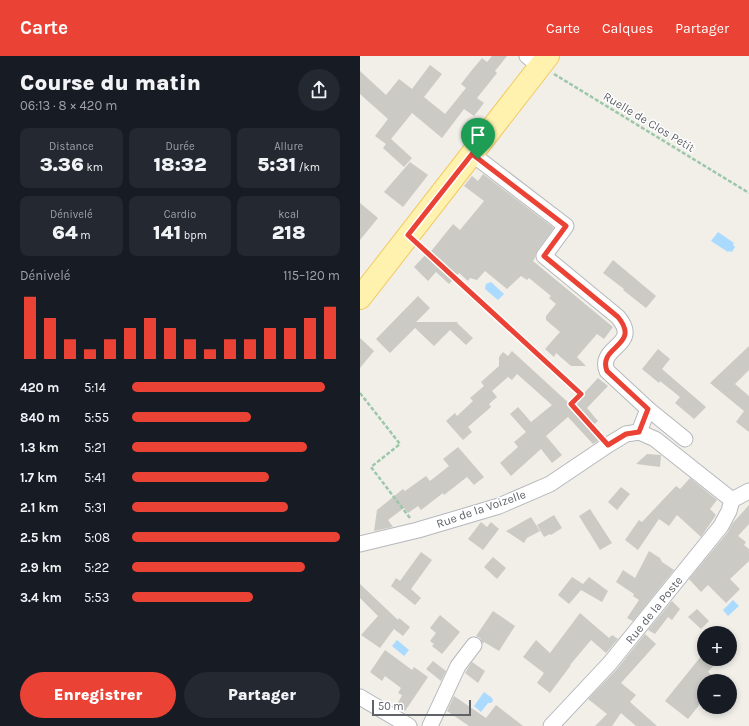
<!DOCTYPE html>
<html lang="fr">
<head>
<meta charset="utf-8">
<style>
	:root { --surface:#171b24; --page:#242831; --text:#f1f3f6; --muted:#9ea1a6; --accent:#ea4335 }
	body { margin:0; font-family:Karla,sans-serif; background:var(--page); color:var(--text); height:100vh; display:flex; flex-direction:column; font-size:15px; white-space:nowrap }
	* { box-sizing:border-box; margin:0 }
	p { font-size:13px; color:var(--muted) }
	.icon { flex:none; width:22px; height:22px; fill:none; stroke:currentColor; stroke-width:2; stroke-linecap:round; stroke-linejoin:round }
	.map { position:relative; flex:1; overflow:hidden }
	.sheet { display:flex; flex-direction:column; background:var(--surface); width:360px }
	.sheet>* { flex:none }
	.buttons { position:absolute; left:337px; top:570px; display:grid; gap:8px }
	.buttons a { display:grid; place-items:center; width:40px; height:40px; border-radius:50%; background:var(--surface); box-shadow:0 2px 6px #0003; font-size:20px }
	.scale { position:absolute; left:12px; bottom:10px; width:99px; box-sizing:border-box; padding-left:4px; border:2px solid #5f6368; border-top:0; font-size:11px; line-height:14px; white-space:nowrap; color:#5f6368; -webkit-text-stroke:3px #fff; paint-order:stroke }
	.pin { position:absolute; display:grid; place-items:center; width:34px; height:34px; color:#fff; margin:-41px -17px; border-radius:50% 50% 50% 0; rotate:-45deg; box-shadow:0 0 4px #0007 }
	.pin .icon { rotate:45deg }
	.round { display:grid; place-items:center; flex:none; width:42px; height:42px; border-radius:21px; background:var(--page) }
	.summary { display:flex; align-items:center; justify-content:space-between; height:68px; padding:0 20px }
	h1 { font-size:22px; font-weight:800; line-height:30px }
	.metrics { display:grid; grid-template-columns:repeat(3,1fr); gap:6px; height:68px; padding:4px 20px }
	.metrics div { display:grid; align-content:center; border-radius:8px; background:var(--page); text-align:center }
	.metrics b { font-size:20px; font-weight:800 }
	.metrics small { font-size:11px; font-weight:400 }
	.metrics p { font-size:11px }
	.chart { height:112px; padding:8px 20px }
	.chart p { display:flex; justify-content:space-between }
	.chart svg { width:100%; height:72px; margin-top:4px; stroke:var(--accent); stroke-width:6 }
	.cta { display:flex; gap:8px; margin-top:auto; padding:8px 20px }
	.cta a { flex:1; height:46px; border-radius:24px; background:var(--accent); color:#fff; font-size:16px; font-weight:800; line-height:46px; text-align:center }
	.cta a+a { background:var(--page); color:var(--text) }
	ul { padding:0 20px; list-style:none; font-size:13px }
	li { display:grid; grid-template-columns:64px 48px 1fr; align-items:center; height:30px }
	li i { height:10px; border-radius:5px; background:var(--accent) }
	header { display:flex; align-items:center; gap:24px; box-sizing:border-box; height:56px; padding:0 20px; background:var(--accent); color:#fff }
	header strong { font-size:19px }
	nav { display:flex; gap:22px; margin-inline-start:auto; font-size:14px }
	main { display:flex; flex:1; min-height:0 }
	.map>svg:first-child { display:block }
</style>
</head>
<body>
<header>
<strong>Carte</strong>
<nav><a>Carte</a><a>Calques</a><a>Partager</a></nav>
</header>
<main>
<section class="sheet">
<div class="summary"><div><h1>Course du matin</h1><p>06:13 · 8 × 420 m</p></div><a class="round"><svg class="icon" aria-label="share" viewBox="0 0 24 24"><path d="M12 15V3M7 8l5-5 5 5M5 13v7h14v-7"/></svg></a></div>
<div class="metrics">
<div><p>Distance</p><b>3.36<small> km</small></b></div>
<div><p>Durée</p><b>18:32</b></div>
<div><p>Allure</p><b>5:31<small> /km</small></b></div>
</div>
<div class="metrics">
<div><p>Dénivelé</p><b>64<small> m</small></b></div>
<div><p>Cardio</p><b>141<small> bpm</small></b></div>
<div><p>kcal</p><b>218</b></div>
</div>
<div class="chart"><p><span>Dénivelé</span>115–120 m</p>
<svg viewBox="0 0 160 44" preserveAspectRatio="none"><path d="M5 44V6M15 44V19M25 44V32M35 44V38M45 44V32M55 44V25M65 44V19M75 44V25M85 44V32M95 44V38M105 44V32M115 44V32M125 44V25M135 44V25M145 44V19M155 44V12"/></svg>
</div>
<ul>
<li><b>420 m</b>5:14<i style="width:93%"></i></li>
<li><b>840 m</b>5:55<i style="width:57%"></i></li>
<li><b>1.3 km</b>5:21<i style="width:84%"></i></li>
<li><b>1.7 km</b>5:41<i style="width:66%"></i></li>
<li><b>2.1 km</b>5:31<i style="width:75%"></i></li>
<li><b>2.5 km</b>5:08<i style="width:100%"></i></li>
<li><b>2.9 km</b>5:22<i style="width:83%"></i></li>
<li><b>3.4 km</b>5:53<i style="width:58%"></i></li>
</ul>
<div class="cta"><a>Enregistrer</a><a>Partager</a></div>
</section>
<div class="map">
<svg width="389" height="670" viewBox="0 0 389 670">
	<rect width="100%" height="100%" fill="#f1efe8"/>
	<!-- water -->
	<g fill="#aadaff">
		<path d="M 358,176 L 374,187 L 373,189 L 375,191 L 372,196 L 369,195 L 368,196 L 351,185 Z"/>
		<path d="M 131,226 L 144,238 L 138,244 L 125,233 L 126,228 Z"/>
		<path d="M 373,544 L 379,550 L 368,560 L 363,554 Z"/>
		<path d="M 37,584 L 49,594 L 44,600 L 32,590 Z"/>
		<path d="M 124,636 L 132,642 L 133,645 L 131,647 L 128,647 L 121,656 L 114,650 Z"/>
	</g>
	<!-- building -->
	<g fill="#cccac5">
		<path d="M 132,0 L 147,0 L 135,15 L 137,17 L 117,42 L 124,47 L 114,60 L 104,53 L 82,82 L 52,57 L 31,83 L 52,102 L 44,111 L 23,92 L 26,88 L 15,80 L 28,63 L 0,38 L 0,15 L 26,39 L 39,23 L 52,33 L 70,9 L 82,18 L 64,41 L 85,58 L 106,32 L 101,28 L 112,14 L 122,2 L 127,6 Z"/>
		<path d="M 50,106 L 68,119 L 43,151 L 24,136 Z"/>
		<path d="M 123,118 L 194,172 L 177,195 L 175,202 L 173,205 L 253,271 L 244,283 L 237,278 L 217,301 L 226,310 L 211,310 L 196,297 L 194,301 L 185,293 L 200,276 L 186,264 L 186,260 L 196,248 L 189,242 L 191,240 L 169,222 L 167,224 L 161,220 L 147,233 L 125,215 L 117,224 L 110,222 L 108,225 L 99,217 L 89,228 L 76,216 L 68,225 L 54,211 L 67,197 L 68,199 L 93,168 L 100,174 L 124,145 L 104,130 L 112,120 L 118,125 Z"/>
		<path d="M 0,147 L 18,162 L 0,184 Z"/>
		<path d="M 253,204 L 296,240 L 286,252 L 263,234 L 264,233 L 243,217 Z"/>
		<path d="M 58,240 L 70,252 L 56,266 L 98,266 L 97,267 L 113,282 L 106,289 L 90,274 L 74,290 L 55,272 L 30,297 L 16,283 Z"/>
		<path d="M 0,282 L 14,295 L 0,312 Z"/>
		<path d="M 389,290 L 389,314 L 375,328 L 389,340 L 389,376 L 376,366 L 384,355 L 350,327 Z"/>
		<path d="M 298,293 L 310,303 L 302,313 L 346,351 L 334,363 L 315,347 L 320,341 L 300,325 L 299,327 L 282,313 Z"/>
		<path d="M 152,295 L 212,350 L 238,322 L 248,330 L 227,352 L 238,365 L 231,371 L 241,383 L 233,388 L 208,361 L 186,380 L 202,399 L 192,407 L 181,393 L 151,420 L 140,407 L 158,391 L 154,386 L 166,376 L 150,358 L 158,351 L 171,366 L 192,349 L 157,318 L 152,324 L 148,321 L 132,335 L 137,341 L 129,348 L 131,351 L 108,371 L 112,376 L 103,384 L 86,365 L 95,357 L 97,360 L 113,345 L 110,342 L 124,330 L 121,326 L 139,310 L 139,301 L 143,296 L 148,300 Z"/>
		<path d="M 98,391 L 124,421 L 114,429 L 107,421 L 84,439 L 83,437 L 61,454 L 58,450 L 48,457 L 44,452 L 28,464 L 33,471 L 14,475 L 17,454 L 43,433 L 45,435 L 66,420 L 70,425 L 89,410 L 83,403 Z"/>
		<path d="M 287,398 L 301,399 L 300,411 L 276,408 Z"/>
		<path d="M 330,422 L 357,444 L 350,453 L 356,459 L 341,481 L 317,459 L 309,470 L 299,463 L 278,494 L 265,484 L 279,464 L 282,466 L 316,430 L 320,433 Z"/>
		<path d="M 261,431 L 270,438 L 257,454 L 248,446 Z"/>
		<path d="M 389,449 L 389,468 L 378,480 L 386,486 L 384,489 L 389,493 L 389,505 L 370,523 L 380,533 L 366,547 L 348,529 L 341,536 L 329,523 L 368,476 L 372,468 Z"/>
		<path d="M 230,453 L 252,487 L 240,494 L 219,460 Z"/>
		<path d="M 194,459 L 202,472 L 191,479 L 190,478 L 184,481 L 177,469 Z"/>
		<path d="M 171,461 L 180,475 L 167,482 L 164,487 L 146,475 Z"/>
		<path d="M 121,466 L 127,471 L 131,466 L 139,473 L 123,494 L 108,483 Z"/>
		<path d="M 289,495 L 300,502 L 302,506 L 314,514 L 273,565 L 267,562 L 279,544 L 273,540 L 274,538 L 256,526 L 263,514 L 275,522 Z"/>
		<path d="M 61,496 L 72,504 L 51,533 L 61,542 L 55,549 L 31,530 L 36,522 L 40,525 Z"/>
		<path d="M 133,501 L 146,512 L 137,523 L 124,511 Z"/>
		<path d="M 212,521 L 223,528 L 229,521 L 248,535 L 242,546 L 221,534 L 209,548 L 198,539 Z"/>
		<path d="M 0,528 L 38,564 L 39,562 L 50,571 L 43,580 L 34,573 L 20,592 L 1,579 L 18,560 L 0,542 Z"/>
		<path d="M 312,545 L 320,553 L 312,564 L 308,561 L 295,578 L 288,574 Z"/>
		<path d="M 337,553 L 349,565 L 341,573 L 328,561 Z"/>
		<path d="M 133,555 L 155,570 L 139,595 L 124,586 L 123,588 L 120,582 L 116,580 Z"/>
		<path d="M 220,557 L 249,582 L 252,579 L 258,583 L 246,597 L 231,584 L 210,609 L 211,609 L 190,637 L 177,627 L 184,617 L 163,601 L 176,584 L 190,597 Z"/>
		<path d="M 80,559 L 100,576 L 82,598 L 72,590 L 74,588 L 70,585 L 76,577 L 70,572 Z"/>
		<path d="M 285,578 L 296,588 L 261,627 L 276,639 L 270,646 L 297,670 L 276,670 L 261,657 L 252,670 L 235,670 L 247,658 L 228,643 L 257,613 Z"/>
		<path d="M 25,594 L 52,614 L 54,611 L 68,621 L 45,655 L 37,649 L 42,639 L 38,637 L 41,632 L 25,620 L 22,625 L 10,616 Z"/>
		<path d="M 342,599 L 344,600 L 344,603 L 348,603 L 355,608 L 348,616 L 359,625 L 344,625 L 344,643 L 328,663 L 305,645 Z"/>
		<path d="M 73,605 L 86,615 L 81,625 L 66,613 Z"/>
		<path d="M 112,606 L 125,615 L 118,627 L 105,617 Z"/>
		<path d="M 94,640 L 126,662 L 136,649 L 163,670 L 109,670 L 87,655 Z"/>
	</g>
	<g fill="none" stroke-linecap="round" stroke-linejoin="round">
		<!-- street casing -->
		<g stroke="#b5b8bc" stroke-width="17">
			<g id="street">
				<path d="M 167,0 L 180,10"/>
				<path d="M 112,98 L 206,170 L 184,200 L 258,261 C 282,290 237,290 247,315 L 288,353"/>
				<path d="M 279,376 L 288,353 L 325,383"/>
				<path d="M 0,488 L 58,474 L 139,450 L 190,428 L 248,389 L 266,378 L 279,376 L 295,383 L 372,444"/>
				<path d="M 0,641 L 49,670"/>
				<path d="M 70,670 L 98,610 L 114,589"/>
				<path d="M 191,670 L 250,607 L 361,470 L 369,455 L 372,444 L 389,435"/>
			</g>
		</g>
		<!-- primary casing -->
		<g stroke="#f2c960" stroke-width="24">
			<path id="primary" d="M 0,242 L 188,0"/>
		</g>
		<!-- path -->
		<g stroke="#9cc7a9" stroke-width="2.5" stroke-dasharray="4 2" stroke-linecap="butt">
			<path d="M 194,18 L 389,137"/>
			<path d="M 61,190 L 221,338 L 211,348 L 240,380"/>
			<path d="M 0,337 L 40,388 L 11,411 L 50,462"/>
		</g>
		<!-- street -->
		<use href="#street" stroke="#fff" stroke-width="15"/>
		<!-- primary -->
		<use href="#primary" stroke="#fff2af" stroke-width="22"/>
	</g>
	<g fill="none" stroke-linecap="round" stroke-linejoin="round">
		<!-- route casing -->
		<g stroke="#fff" stroke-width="8">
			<path id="route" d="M 112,98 L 206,170 L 184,200 L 258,261 C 282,290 237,290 247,315 L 288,353 L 279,376 L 266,378 L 248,389 L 211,348 L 221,338 L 48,179 Z"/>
		</g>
		<!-- route -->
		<use href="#route" stroke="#ea4335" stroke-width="5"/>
	</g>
	<g text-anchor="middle" stroke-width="3" stroke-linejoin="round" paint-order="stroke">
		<!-- street labels -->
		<g font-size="12" fill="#5f6368" stroke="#fff">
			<text transform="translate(289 66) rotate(31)" y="4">Ruelle de Clos Petit</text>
			<text transform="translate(121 453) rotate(-19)" y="4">Rue de la Voizelle</text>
			<text transform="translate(294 554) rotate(-51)" y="4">Rue de la Poste</text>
		</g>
	</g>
</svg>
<div class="buttons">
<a>+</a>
<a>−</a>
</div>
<div class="scale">50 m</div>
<div class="pin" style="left:118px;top:103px;background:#1e9e55"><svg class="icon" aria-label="arrive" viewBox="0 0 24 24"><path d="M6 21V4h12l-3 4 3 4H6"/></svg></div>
</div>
</main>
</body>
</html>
